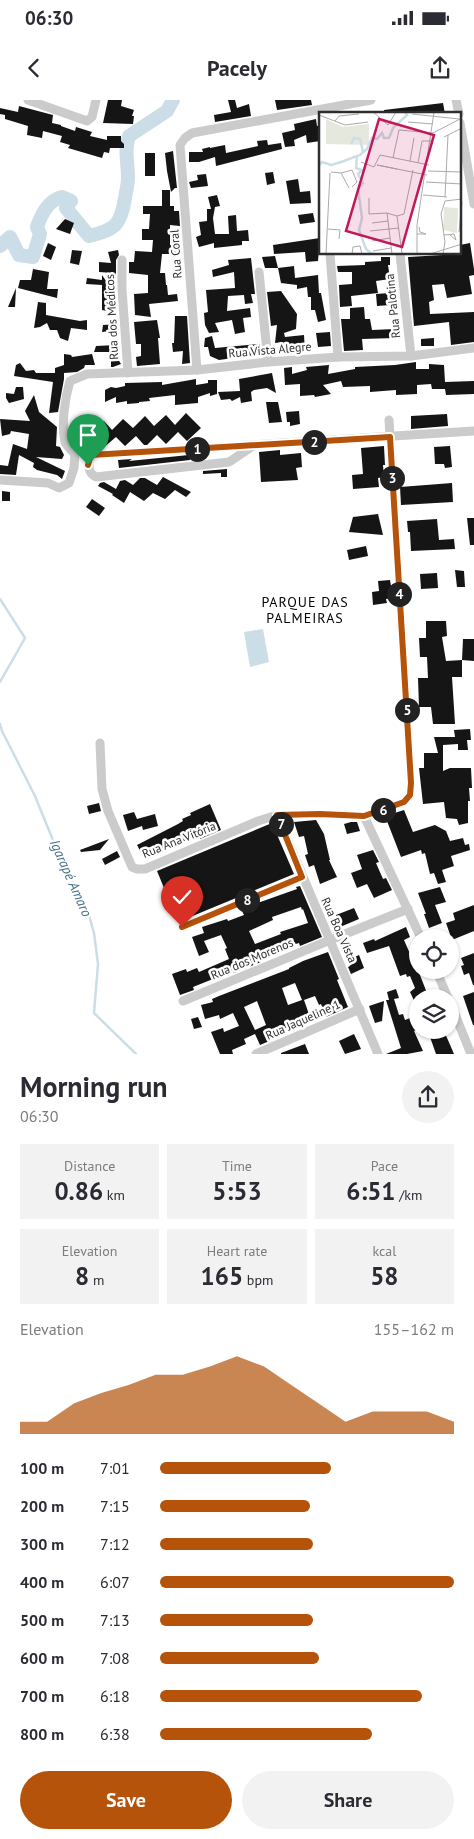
<!DOCTYPE html>
<html lang="en">
<head>
<meta charset="utf-8">
<style>
	:root { --surface:#fff; --page:#f2f2f3; --text:#2b2b33; --muted:#7c7c81; --accent:#b45309 }
	body { margin:0; font-family:"PT Sans",sans-serif; background:var(--page); color:var(--text); height:100vh; display:flex; flex-direction:column; font-size:19px; white-space:nowrap }
	* { box-sizing:border-box; margin:0 }
	p { font-size:16px; color:var(--muted) }
	.icon { flex:none; width:28px; height:28px; fill:none; stroke:currentColor; stroke-width:2; stroke-linecap:round; stroke-linejoin:round }
	.map { position:relative; height:954px; overflow:hidden }
	.drawer { display:flex; flex-direction:column; background:var(--surface); flex:1 }
	.drawer>* { flex:none }
	.controls { position:absolute; left:409px; top:829px; display:grid; gap:10px }
	.controls a { display:grid; place-items:center; width:50px; height:50px; border-radius:50%; background:var(--surface); box-shadow:0 1px 4px #0004; font-size:25px }
	.pin { position:absolute; display:grid; place-items:center; width:42px; height:42px; color:#fff; margin:-51px -21px; border-radius:50% 50% 50% 0; rotate:-45deg; box-shadow:0 0 5px #0007 }
	.pin .icon { rotate:45deg }
	.km { position:absolute; width:25px; height:25px; margin:-12px; border-radius:50%; background:#222; color:#fff; font-size:14px; line-height:25px; text-align:center }
	.round { display:grid; place-items:center; flex:none; width:52px; height:52px; border-radius:26px; background:var(--page) }
	.summary { display:flex; align-items:center; justify-content:space-between; height:85px; padding:0 20px }
	h1 { font-size:28px; font-weight:800; line-height:38px }
	.metrics { display:grid; grid-template-columns:repeat(3,1fr); gap:8px; height:85px; padding:5px 20px }
	.metrics div { display:grid; align-content:center; border-radius:0px; background:var(--page); text-align:center }
	.metrics b { font-size:25px; font-weight:800 }
	.metrics small { font-size:14px; font-weight:400 }
	.metrics p { font-size:14px }
	.chart { height:140px; padding:10px 20px }
	.chart p { display:flex; justify-content:space-between }
	.chart svg { width:100%; height:90px; margin-top:5px; fill:var(--accent); opacity:.7 }
	.button { display:flex; gap:10px; margin-top:auto; padding:10px 20px }
	.button a { flex:1; height:58px; border-radius:30px; background:var(--accent); color:#fff; font-size:20px; font-weight:800; line-height:58px; text-align:center }
	.button a+a { background:var(--page); color:var(--text) }
	ul { padding:0 20px; list-style:none; font-size:16px }
	li { display:grid; grid-template-columns:80px 60px 1fr; align-items:center; height:38px }
	li i { height:12px; border-radius:6px; background:var(--accent) }
	.status { display:flex; justify-content:space-between; align-items:center; height:35px; padding:0 25px; background:var(--surface); direction:ltr }
	.status svg { height:14px; fill:currentColor }
	header { display:flex; justify-content:space-between; align-items:center; height:65px; padding:0 20px; background:var(--surface); font-size:22px; font-weight:800 }
	.map>svg:first-child { display:block }
</style>
</head>
<body>
<div class="status"><b>06:30</b><svg viewBox="0 0 49 12"><path d="M0 12V9h3v3zM5 12V6h3v6zM10 12V3h3v9zM15 12V0h3v12zM26 1h20v11H26zM47 4h2v5h-2z"/></svg></div>
<header><svg class="icon" aria-label="back" viewBox="0 0 24 24"><path d="M15 5l-7 7 7 7"/></svg>Pacely<svg class="icon" aria-label="share" viewBox="0 0 24 24"><path d="M12 15V3M7 8l5-5 5 5M5 13v7h14v-7"/></svg></header>
<div class="map">
<svg width="474" height="954" viewBox="0 0 474 954">
	<rect width="100%" height="100%" fill="#fff"/>
	<!-- water -->
	<path fill="#cbdee7" d="M 263,529 L 269,562 L 250,567 L 244,532 Z"/>
	<g fill="none" stroke-linecap="round" stroke-linejoin="round">
		<!-- stream -->
		<g stroke="#cbdee7" stroke-width="2.5">
			<path d="M 0,499 L 25,538 L 0,582"/>
			<path d="M 0,624 L 2,631 L 35,696 L 61,760 L 88,812 L 94,833 L 98,864 L 94,913 L 136,954"/>
		</g>
		<!-- river -->
		<path stroke="#cbdee7" stroke-width="14" d="M 0,146 L 10,137 L 19,155 L 33,157 L 40,134 L 37,127 C 41,115 49,100 62,97 L 71,101 L 66,108 L 89,136 C 116,130 121,124 125,98 C 126,91 128,85 128,78 C 128,60 124,54 129,36 L 167,11 L 173,0"/>
	</g>
	<!-- building -->
	<g fill="#151515" fill-rule="evenodd">
		<path d="M 108,0 L 122,0 L 121,6 L 134,10 L 132,16 L 134,16 L 133,24 L 103,23 Z"/>
		<path d="M 228,0 L 235,0 L 237,8 L 249,4 L 251,16 L 215,22 L 214,15 L 231,12 Z"/>
		<path d="M 275,0 L 311,0 L 312,5 L 277,10 Z"/>
		<path d="M 443,3 L 445,14 L 384,14 L 384,10 Z"/>
		<path d="M 19,6 L 53,15 L 52,23 L 61,25 L 61,26 L 75,31 L 76,27 L 92,32 L 90,36 L 107,40 L 107,36 L 121,36 L 121,41 L 124,44 L 124,48 L 110,48 L 109,53 L 104,52 L 102,58 L 68,48 L 70,45 L 60,42 L 62,36 L 43,31 L 42,38 L 27,35 L 28,26 L 5,19 L 5,15 L 0,14 L 0,8 L 18,12 Z"/>
		<path d="M 316,19 L 317,26 L 320,25 L 320,41 L 307,43 L 306,35 L 294,40 L 295,46 L 285,47 L 282,33 L 295,30 L 294,24 Z"/>
		<path d="M 267,40 L 268,45 L 281,43 L 282,49 L 216,66 L 215,57 L 199,62 L 189,62 L 189,52 L 203,52 L 202,49 L 210,47 L 210,48 L 225,45 L 226,53 L 258,46 L 257,41 Z"/>
		<path d="M 173,51 L 177,88 L 175,88 L 171,92 L 167,71 L 165,53 Z"/>
		<rect x="145" y="53" width="10" height="23"/>
		<path d="M 273,72 L 275,83 L 267,85 L 265,73 Z"/>
		<path d="M 206,74 L 208,86 L 191,88 L 189,82 L 198,80 L 197,75 Z"/>
		<path d="M 298,79 L 300,92 L 310,91 L 311,103 L 290,104 L 286,81 Z"/>
		<path d="M 162,90 L 170,90 L 170,106 L 174,106 L 174,111 L 179,111 L 180,126 L 170,125 L 170,145 L 181,146 L 182,154 L 162,154 L 160,173 L 165,173 L 166,185 L 167,185 L 168,195 L 177,194 L 178,201 L 149,204 L 151,217 L 135,215 L 134,194 L 148,193 L 148,175 L 129,173 L 129,162 L 134,162 L 135,151 L 152,152 L 153,140 L 142,140 L 142,129 L 149,129 L 150,114 L 143,114 L 143,106 L 162,106 Z"/>
		<path d="M 217,95 L 220,106 L 215,107 L 213,118 L 215,134 L 229,134 L 228,116 L 236,115 L 237,131 L 248,130 L 249,141 L 242,141 L 242,145 L 214,148 L 214,143 L 199,147 L 196,137 L 201,135 L 199,122 L 207,121 L 207,109 L 211,109 L 208,97 Z"/>
		<path d="M 313,113 L 315,122 L 300,124 L 298,115 Z"/>
		<path d="M 65,119 L 74,123 L 70,134 L 56,129 Z"/>
		<path d="M 320,138 L 318,161 L 306,162 L 305,152 L 274,154 L 273,145 Z"/>
		<path d="M 48,143 L 56,147 L 51,160 L 43,156 Z"/>
		<path d="M 470,143 L 474,169 L 474,175 L 469,176 L 472,194 L 447,198 L 444,184 L 432,185 L 434,200 L 429,202 L 430,214 L 474,212 L 474,242 L 451,245 L 449,222 L 414,226 L 408,157 L 460,154 L 460,145 Z"/>
		<path d="M 72,150 L 82,151 L 79,165 L 70,163 Z"/>
		<path d="M 118,150 L 119,155 L 116,160 L 116,176 L 114,176 L 113,173 L 99,172 L 99,162 L 111,163 L 108,152 Z"/>
		<path d="M 275,156 L 278,168 L 265,168 L 262,157 Z"/>
		<path d="M 381,157 L 390,157 L 390,165 L 388,165 L 390,179 L 376,181 L 378,193 L 351,196 L 352,206 L 340,207 L 339,185 L 352,184 L 352,172 L 338,172 L 337,166 L 365,165 L 365,162 L 381,161 Z"/>
		<path d="M 251,158 L 255,194 L 251,194 L 253,203 L 245,204 L 244,195 L 228,196 L 227,211 L 250,208 L 251,217 L 243,218 L 245,232 L 235,234 L 232,220 L 215,223 L 219,232 L 209,233 L 205,225 L 204,213 L 208,212 L 206,190 L 235,188 L 234,172 L 213,177 L 212,170 L 229,165 L 228,160 Z"/>
		<path d="M 294,166 L 295,178 L 318,175 L 319,193 L 321,193 L 326,220 L 318,222 L 315,210 L 311,210 L 311,197 L 308,197 L 307,187 L 297,189 L 297,185 L 281,183 L 278,168 Z"/>
		<path d="M 33,169 L 49,172 L 47,189 L 58,189 L 57,198 L 18,188 L 20,180 L 31,180 Z"/>
		<path d="M 102,175 L 106,181 L 113,203 L 112,212 L 102,210 L 102,185 L 86,184 L 87,178 L 102,180 Z"/>
		<path d="M 16,188 L 15,207 L 8,207 Z"/>
		<path d="M 281,191 L 297,214 L 296,229 L 284,233 L 285,237 L 304,235 L 305,252 L 283,253 L 282,242 L 275,243 L 277,225 L 271,226 L 267,192 Z"/>
		<path d="M 390,193 L 390,205 L 377,206 L 376,194 Z"/>
		<path d="M 38,202 L 46,203 L 46,215 L 80,221 L 87,220 L 87,230 L 71,228 L 68,241 L 60,238 L 57,230 L 50,230 L 47,223 L 40,227 L 34,228 Z"/>
		<path d="M 364,207 L 365,219 L 370,219 L 372,230 L 395,229 L 396,238 L 362,239 L 363,250 L 344,251 L 341,219 L 350,219 L 350,208 Z"/>
		<path d="M 175,216 L 187,216 L 190,263 L 182,264 L 183,251 L 173,252 L 172,243 L 174,243 Z"/>
		<path d="M 157,220 L 160,238 L 158,238 L 160,264 L 137,266 L 136,257 L 141,256 L 141,244 L 136,244 L 134,222 Z"/>
		<path d="M 118,224 L 119,230 L 102,232 L 103,225 Z"/>
		<path d="M 330,232 L 331,246 L 318,247 L 316,233 Z"/>
		<path d="M 212,236 L 215,248 L 260,244 L 261,254 L 219,260 L 210,256 L 208,247 L 204,247 L 205,238 Z"/>
		<path d="M 434,238 L 434,246 L 421,246 L 421,239 Z"/>
		<path d="M 116,245 L 116,253 L 114,253 L 121,264 L 113,267 L 111,267 L 111,252 L 94,252 L 96,246 Z"/>
		<path d="M 64,254 L 71,255 L 72,257 L 92,254 L 95,265 L 85,265 L 84,268 L 77,272 L 64,273 L 64,279 L 58,312 L 49,313 L 53,282 L 14,276 L 16,265 L 20,263 L 26,271 L 34,270 L 36,273 L 55,273 L 55,268 L 64,265 Z"/>
		<path d="M 416,262 L 416,269 L 429,269 L 429,264 L 444,265 L 445,282 L 474,281 L 474,294 L 446,295 L 445,289 L 432,289 L 431,284 L 417,285 L 417,294 L 396,295 L 396,290 L 370,292 L 370,286 L 343,287 L 341,281 L 323,285 L 331,294 L 315,297 L 314,295 L 300,296 L 300,284 L 285,285 L 284,268 L 292,267 L 292,274 L 307,270 L 306,267 L 329,265 L 328,274 L 355,269 L 355,267 L 395,265 Z"/>
		<path d="M 272,273 L 276,293 L 267,288 L 254,290 L 251,292 L 252,301 L 241,303 L 240,297 L 232,301 L 230,299 L 221,300 L 218,292 L 240,291 L 239,279 Z"/>
		<path d="M 196,279 L 196,285 L 208,283 L 208,280 L 217,280 L 217,294 L 210,296 L 210,293 L 198,297 L 198,303 L 175,305 L 175,295 L 149,298 L 150,301 L 139,302 L 139,303 L 127,304 L 127,301 L 116,303 L 116,297 L 105,302 L 105,290 L 111,287 L 116,288 L 125,286 L 125,283 L 162,282 L 162,285 Z"/>
		<path d="M 16,287 L 23,287 L 24,299 L 9,303 L 6,298 L 6,293 L 14,294 Z"/>
		<path d="M 34,295 L 39,312 L 57,327 L 56,346 L 60,347 L 64,355 L 62,359 L 36,357 L 65,371 L 62,379 L 57,375 L 37,370 L 33,367 L 34,363 L 19,355 L 16,375 L 0,374 L 0,365 L 8,366 L 13,344 L 27,349 L 29,334 L 11,331 L 10,334 L 2,336 L 0,319 L 30,321 L 25,311 Z"/>
		<path d="M 266,302 L 278,302 L 282,322 L 269,323 Z"/>
		<path d="M 299,311 L 300,324 L 290,326 L 290,322 L 287,322 L 286,312 Z"/>
		<path d="M 186,313 L 201,328 L 187,341 L 178,332 L 166,344 L 157,335 L 147,345 L 144,345 L 136,336 L 125,346 L 116,337 L 103,348 L 91,334 L 104,321 L 112,330 L 123,319 L 133,328 L 145,316 L 154,326 L 166,315 L 175,325 Z"/>
		<path d="M 447,314 L 448,326 L 411,329 L 411,316 Z"/>
		<path d="M 74,326 L 81,327 L 77,342 L 72,342 L 71,340 Z"/>
		<path d="M 384,346 L 385,365 L 383,365 L 384,377 L 378,378 L 379,387 L 353,389 L 352,375 L 363,374 L 361,348 Z"/>
		<path d="M 450,346 L 452,367 L 445,368 L 444,364 L 435,364 L 434,347 Z"/>
		<path d="M 280,350 L 280,355 L 301,353 L 302,367 L 296,368 L 298,380 L 261,382 L 259,352 Z"/>
		<path d="M 189,355 L 190,360 L 119,368 L 118,360 L 132,359 L 129,361 Z"/>
		<path d="M 227,369 L 227,377 L 221,377 L 221,373 L 203,374 L 203,371 Z"/>
		<path d="M 163,377 L 191,392 L 186,397 L 175,390 L 165,399 L 153,393 L 144,401 L 130,392 L 124,403 L 112,395 L 113,394 L 98,386 L 100,383 L 104,382 L 116,389 L 120,381 L 125,380 L 133,385 L 140,378 L 145,378 L 157,385 Z"/>
		<path d="M 452,383 L 453,402 L 401,405 L 400,387 Z"/>
		<path d="M 2,391 L 10,392 L 10,401 L 2,401 Z"/>
		<path d="M 92,399 L 105,408 L 99,416 L 86,407 Z"/>
		<path d="M 378,414 L 383,435 L 349,432 L 353,417 Z"/>
		<path d="M 467,418 L 474,418 L 474,445 L 470,445 Z"/>
		<path d="M 437,419 L 439,440 L 454,439 L 455,449 L 411,451 L 410,432 L 408,432 L 407,421 Z"/>
		<path d="M 366,446 L 368,456 L 349,460 L 347,450 Z"/>
		<path d="M 455,470 L 464,471 L 465,487 L 457,487 Z"/>
		<path d="M 437,473 L 438,488 L 421,489 L 420,474 Z"/>
		<path d="M 390,480 L 393,498 L 386,499 L 387,503 L 373,505 L 372,492 L 379,491 L 378,481 Z"/>
		<path d="M 426,521 L 446,521 L 447,536 L 442,537 L 446,561 L 462,560 L 462,577 L 452,577 L 455,624 L 433,624 L 431,607 L 419,607 L 418,578 L 428,578 L 427,557 L 420,557 L 419,538 L 426,538 Z"/>
		<path d="M 463,539 L 474,539 L 474,561 L 462,560 Z"/>
		<path d="M 470,629 L 471,640 L 467,640 L 468,650 L 458,650 L 458,644 L 443,645 L 443,671 L 450,668 L 471,668 L 472,688 L 469,688 L 470,701 L 468,701 L 468,723 L 459,725 L 457,719 L 446,718 L 444,702 L 423,704 L 419,668 L 424,668 L 424,653 L 438,653 L 434,637 L 455,637 L 454,630 Z"/>
		<path d="M 99,703 L 101,711 L 89,714 L 87,706 Z"/>
		<path d="M 210,704 L 221,730 L 200,739 L 197,729 L 185,734 L 188,739 L 145,760 L 137,745 L 178,724 L 183,721 L 182,719 L 191,715 L 190,713 Z"/>
		<path d="M 404,710 L 413,732 L 435,725 L 446,731 L 450,741 L 463,738 L 465,745 L 469,744 L 470,750 L 451,756 L 454,766 L 442,770 L 446,782 L 438,784 L 434,773 L 430,774 L 425,753 L 422,754 L 421,750 L 401,757 L 385,716 Z"/>
		<path d="M 134,712 L 137,719 L 155,714 L 158,726 L 143,730 L 142,726 L 128,731 L 123,715 Z"/>
		<path d="M 316,720 L 324,734 L 330,760 L 329,760 L 337,777 L 320,784 L 314,765 L 309,767 L 305,755 L 308,754 L 304,736 L 299,737 L 294,722 Z"/>
		<path d="M 351,722 L 357,722 L 360,731 L 347,734 L 344,724 Z"/>
		<path d="M 272,723 L 294,774 L 178,822 L 157,771 Z"/>
		<path d="M 109,739 L 100,750 L 81,752 L 80,750 Z"/>
		<path d="M 373,750 L 379,762 L 376,763 L 383,779 L 386,778 L 392,790 L 374,798 L 367,784 L 357,788 L 351,773 L 362,769 L 357,755 Z"/>
		<path d="M 117,751 L 120,757 L 105,765 L 102,759 Z"/>
		<path d="M 300,786 L 322,837 L 300,846 L 299,843 L 286,847 L 272,854 L 273,855 L 261,860 L 261,862 L 234,873 L 233,871 L 193,887 L 194,890 L 180,895 L 172,874 L 186,869 L 187,872 L 197,868 L 199,872 L 229,859 L 225,849 L 227,848 L 221,835 L 204,841 L 209,852 L 199,856 L 192,837 L 204,833 L 202,827 L 227,819 L 228,821 L 244,815 L 241,809 L 297,789 L 296,787 ZM 301,807 L 302,810 L 303,809 L 308,823 L 280,832 L 281,834 L 255,844 L 249,831 L 273,820 L 272,817 Z"/>
		<path d="M 440,787 L 446,802 L 435,805 L 442,823 L 429,828 L 424,814 L 426,814 L 418,793 Z"/>
		<path d="M 474,805 L 474,831 L 452,840 L 446,823 L 455,820 L 453,813 Z"/>
		<path d="M 354,808 L 359,819 L 340,827 L 336,815 Z"/>
		<path d="M 406,827 L 410,837 L 404,840 L 411,856 L 418,854 L 418,870 L 427,893 L 418,897 L 418,909 L 410,892 L 415,888 L 410,876 L 407,877 L 406,874 L 400,876 L 389,846 L 367,853 L 363,843 L 374,839 L 375,841 Z"/>
		<path d="M 328,852 L 339,879 L 337,880 L 348,907 L 326,917 L 321,904 L 319,905 L 315,896 L 304,900 L 311,920 L 284,929 L 286,934 L 260,945 L 255,934 L 244,939 L 246,944 L 232,950 L 233,954 L 220,954 L 211,932 L 223,928 L 224,932 L 239,926 L 233,913 L 220,919 L 219,915 L 205,919 L 201,905 L 213,902 L 212,899 L 219,896 L 289,869 L 289,868 L 303,861 ZM 295,883 L 302,900 L 288,905 L 282,888 ZM 257,901 L 266,925 L 255,930 L 244,907 Z"/>
		<path d="M 474,853 L 474,885 L 473,885 L 469,873 L 464,875 L 461,866 L 464,865 L 461,858 Z"/>
		<path d="M 359,855 L 364,868 L 351,874 L 348,867 L 350,866 L 348,860 Z"/>
		<path d="M 396,889 L 399,898 L 394,899 L 399,915 L 403,914 L 405,920 L 418,915 L 418,929 L 414,931 L 423,951 L 407,954 L 386,954 L 401,948 L 386,900 L 389,900 L 387,892 Z"/>
		<path d="M 474,892 L 474,925 L 473,925 L 463,896 Z"/>
		<path d="M 384,901 L 382,921 L 375,923 L 369,906 Z"/>
		<path d="M 198,917 L 202,927 L 194,929 L 191,919 Z"/>
		<path d="M 444,931 L 451,947 L 454,954 L 436,954 L 430,937 Z"/>
		<path d="M 354,934 L 361,949 L 345,954 L 339,941 Z"/>
		<path d="M 305,944 L 309,954 L 281,954 L 281,953 Z"/>
	</g>
	<g fill="none" stroke-linecap="round" stroke-linejoin="round">
		<!-- minor -->
		<g stroke="#cbcbcb" stroke-width="9">
			<path d="M 28,0 L 87,21 L 92,17 L 96,0"/>
			<path d="M 456,0 L 459,14"/>
			<path d="M 460,23 L 474,104"/>
			<path d="M 330,154 L 338,257"/>
			<path d="M 400,154 L 411,256"/>
			<path d="M 122,160 L 122,189 L 128,273"/>
			<path d="M 259,172 L 268,262"/>
			<path d="M 197,270 L 180,45 L 185,38 L 192,33 L 371,0"/>
			<path d="M 389,320 L 411,683 L 410,695 L 403,702 L 364,716 L 421,838"/>
			<path d="M 253,346 L 229,362 L 96,377 C 86,372 89,363 91,355 L 474,331"/>
			<path d="M 0,380 L 48,383 L 59,388 L 69,383 L 74,368 L 75,354 C 72,351 66,346 65,342 C 61,324 65,298 70,281 L 87,274 L 197,270 L 268,262 L 338,257 L 411,256 L 474,248"/>
			<path d="M 100,643 L 102,689 L 108,711 L 132,767 L 137,769 L 145,769 L 258,721 L 277,715 L 319,714 L 364,716"/>
			<path d="M 277,715 L 378,954"/>
			<path d="M 182,827 L 302,777"/>
			<path d="M 436,870 L 448,898"/>
			<path d="M 183,901 L 330,840 L 408,809"/>
			<path d="M 450,902 L 471,954"/>
			<path d="M 256,954 L 360,909"/>
		</g>
	</g>
	<g fill="none" stroke-linecap="round" stroke-linejoin="round">
		<!-- route casing -->
		<g stroke="#fff" stroke-width="10">
			<path id="route" d="M 88,365 L 91,355 L 390,337 L 411,683 L 410,695 L 404,702 L 364,716 L 320,714 L 277,715 L 302,777 L 182,827"/>
		</g>
		<!-- route -->
		<use href="#route" stroke="#b45309" stroke-width="6"/>
	</g>
	<g text-anchor="middle" stroke-width="5" stroke-linejoin="round" paint-order="stroke">
		<!-- street labels -->
		<g font-size="12" fill="#2e2e2e" stroke="#fff">
			<text transform="translate(176 154) rotate(-94)" y="4">Rua Coral</text>
			<text transform="translate(393 206) rotate(-96)" y="4">Rua Palotina</text>
			<text transform="translate(112 217) rotate(-93)" y="4">Rua dos Médicos</text>
			<text transform="translate(270 250) rotate(-5)" y="4">Rua Vista Alegre</text>
			<text transform="translate(179 740) rotate(-22)" y="4">Rua Ana Vitória</text>
			<text transform="translate(339 830) rotate(66)" y="4">Rua Boa Vista</text>
			<text transform="translate(252 859) rotate(-23)" y="4">Rua dos Morenos</text>
			<text transform="translate(303 920) rotate(-24)" y="4">Rua Jaqueline 1</text>
		</g>
		<!-- neighbourhood labels -->
		<g font-size="14" letter-spacing="1" fill="#000" stroke="#fff">
			<text x="305" y="507">PARQUE DAS<tspan x="305" dy="16">PALMEIRAS</tspan></text>
		</g>
		<!-- water labels -->
		<g font-size="14" font-style="italic" fill="#457186" stroke="#fff">
			<text transform="translate(71 778) rotate(66)" y="5">Igarapé Amaro</text>
		</g>
	</g>
	<!-- overview -->
	<g transform="translate(319 12)">
		<rect width="142" height="142" fill="#fff"/>
		<path d="M 7,7 L 24,15 L 50,12 L 50,33 L 7,32 ZM 125,95 L 139,96 L 138,121 L 124,118 Z" fill="#e5e9dd"/>
		<path fill="none" stroke="#cbdee7" stroke-width="2.5" d="M 32,32 L 35,26 L 41,27 L 44,40M 38,44 L 37,56 L 43,58 L 39,62 L 44,71 L 39,77 L 43,106 L 40,118 L 47,137 L 53,142M 0,53 L 3,50 L 12,53 L 22,50 L 41,43 L 48,37 L 53,26 L 58,27 L 63,21 L 65,26 L 70,26 L 74,16 L 88,3 L 86,0"/>
		<path fill="none" stroke="#ababab" stroke-width="1" d="M 54,0 L 69,13 L 77,0M 93,2 L 140,7M 0,3 L 26,13 L 49,10M 16,9 L 20,4 L 40,2M 89,10 L 114,12M 125,25 L 143,16M 74,46 L 80,18 L 114,21 L 141,7M 91,49 L 95,26M 42,50 L 55,55 L 61,43 L 110,53M 99,51 L 103,29 L 112,29M 78,57 L 58,53 L 108,63M 109,59 L 143,60M 12,60 L 22,61 L 30,76M 22,61 L 33,58 L 38,70 L 33,75M 107,70 L 143,72M 104,83 L 128,85M 126,85 L 129,23M 50,86 L 50,102 L 68,101 L 78,104M 68,101 L 73,142M 53,111 L 69,109M 9,117 L 21,118 L 20,127M 51,119 L 80,116M 140,120 L 143,90M 98,122 L 107,122 L 101,120 L 100,115M 125,123 L 135,122 L 137,128 L 131,123M 53,129 L 71,126M 54,139 L 72,136M 7,142 L 11,61M 33,142 L 34,135 L 41,134 L 43,142M 83,142 L 78,104 L 85,102 L 94,58M 98,142 L 98,113 L 115,0M 111,142 L 143,132M 124,142 L 126,130 L 122,102 L 126,89 L 143,87"/>
		<path fill="#c2185b" fill-opacity="0.15" stroke="#c2185b" stroke-width="2.5" d="M 60,7 L 115,23 L 83,135 L 27,119 Z"/>
		<rect width="142" height="142" fill="none" stroke="#2e2e2e" stroke-width="2.5"/>
	</g>
</svg>
<div class="controls">
<a><svg class="icon" aria-label="locate" viewBox="0 0 24 24"><circle cx="12" cy="12" r="6"/><path d="M12 2v4M12 18v4M2 12h4M18 12h4"/></svg></a>
<a><svg class="icon" aria-label="layers" viewBox="0 0 24 24"><path d="M12 4l9 5-9 5-9-5zM3 14l9 5 9-5"/></svg></a>
</div>
<div class="pin" style="left:88px;top:365px;background:#1e9e55"><svg class="icon" aria-label="arrive" viewBox="0 0 24 24"><path d="M6 21V4h12l-3 4 3 4H6"/></svg></div>
<div class="pin" style="left:182px;top:827px;background:#d93025"><svg class="icon" aria-label="check" viewBox="0 0 24 24"><path d="M5 12l5 5 9-10"/></svg></div>
<b class="km" style="left:197px;top:349px">1</b>
<b class="km" style="left:314px;top:342px">2</b>
<b class="km" style="left:392px;top:378px">3</b>
<b class="km" style="left:399px;top:494px">4</b>
<b class="km" style="left:407px;top:610px">5</b>
<b class="km" style="left:383px;top:710px">6</b>
<b class="km" style="left:281px;top:724px">7</b>
<b class="km" style="left:247px;top:800px">8</b>
</div>
<section class="drawer">
<div class="summary"><div><h1>Morning run</h1><p>06:30</p></div><a class="round"><svg class="icon" aria-label="share" viewBox="0 0 24 24"><path d="M12 15V3M7 8l5-5 5 5M5 13v7h14v-7"/></svg></a></div>
<div class="metrics">
<div><p>Distance</p><b>0.86<small> km</small></b></div>
<div><p>Time</p><b>5:53</b></div>
<div><p>Pace</p><b>6:51<small> /km</small></b></div>
</div>
<div class="metrics">
<div><p>Elevation</p><b>8<small> m</small></b></div>
<div><p>Heart rate</p><b>165<small> bpm</small></b></div>
<div><p>kcal</p><b>58</b></div>
</div>
<div class="chart"><p><span>Elevation</span>155–162 m</p>
<svg viewBox="0 0 160 44" preserveAspectRatio="none"><path d="M0 44V38L10 38L20 29L30 24L40 20L50 15L60 15L70 11L80 6L90 11L100 20L110 29L120 38L130 33L140 33L150 33L160 38V44z"/></svg>
</div>
<ul>
<li><b>100 m</b>7:01<i style="width:58%"></i></li>
<li><b>200 m</b>7:15<i style="width:51%"></i></li>
<li><b>300 m</b>7:12<i style="width:52%"></i></li>
<li><b>400 m</b>6:07<i style="width:100%"></i></li>
<li><b>500 m</b>7:13<i style="width:52%"></i></li>
<li><b>600 m</b>7:08<i style="width:54%"></i></li>
<li><b>700 m</b>6:18<i style="width:89%"></i></li>
<li><b>800 m</b>6:38<i style="width:72%"></i></li>
</ul>
<div class="button"><a>Save</a><a>Share</a></div>
</section>
</body>
</html>
